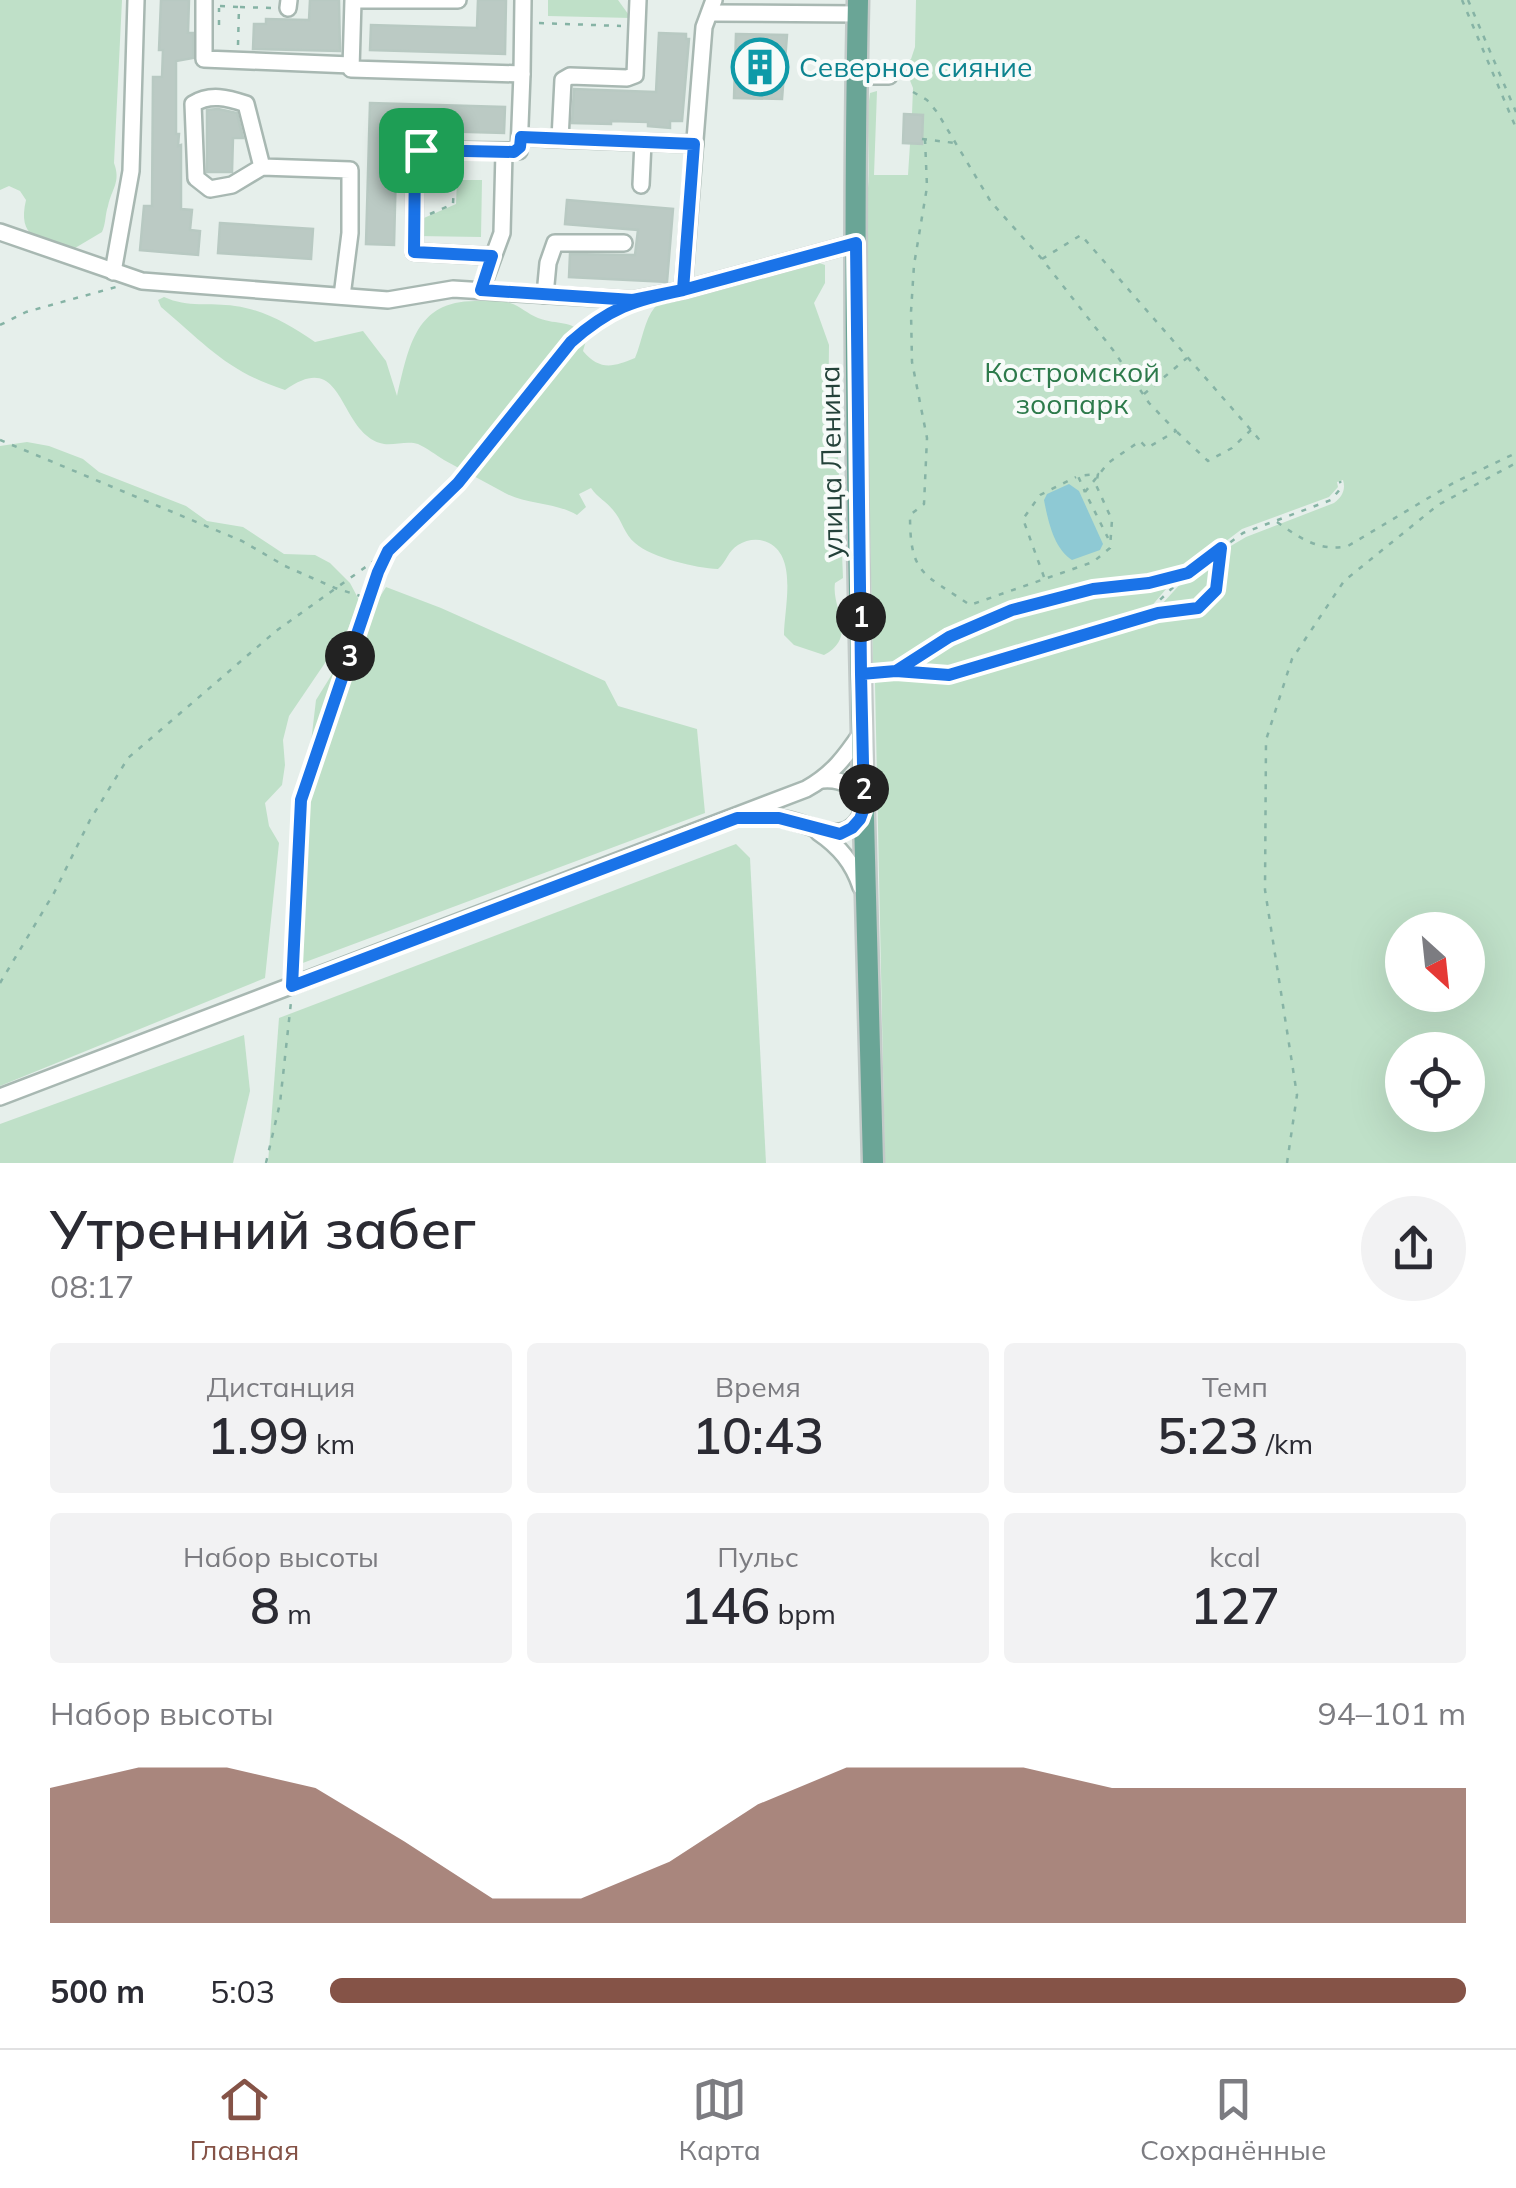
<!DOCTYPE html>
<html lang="ru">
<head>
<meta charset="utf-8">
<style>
	:root { --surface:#fff; --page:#f2f2f3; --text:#2b2b33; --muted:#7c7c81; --line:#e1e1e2; --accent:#855347 }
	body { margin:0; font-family:Mulish,sans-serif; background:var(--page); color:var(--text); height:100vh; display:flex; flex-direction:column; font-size:38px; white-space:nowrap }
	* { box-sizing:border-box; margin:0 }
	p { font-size:32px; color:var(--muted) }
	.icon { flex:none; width:55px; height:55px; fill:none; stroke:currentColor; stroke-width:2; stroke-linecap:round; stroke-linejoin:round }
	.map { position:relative; height:1163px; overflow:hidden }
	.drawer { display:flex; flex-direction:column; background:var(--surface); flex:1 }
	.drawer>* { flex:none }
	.needle { width:65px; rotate:153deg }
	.buttons { position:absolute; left:1385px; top:912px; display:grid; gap:20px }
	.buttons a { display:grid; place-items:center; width:100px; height:100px; border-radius:50%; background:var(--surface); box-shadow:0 10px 40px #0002; font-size:50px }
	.pin { position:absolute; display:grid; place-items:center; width:85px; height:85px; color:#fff; margin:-42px; border-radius:20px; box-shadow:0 5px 15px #0006 }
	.km { position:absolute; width:50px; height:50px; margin:-25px; border-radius:50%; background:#222; color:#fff; font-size:28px; line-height:50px; text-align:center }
	.round { display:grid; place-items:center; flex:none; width:105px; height:105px; border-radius:52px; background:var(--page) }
	.headline { display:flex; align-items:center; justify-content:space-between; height:170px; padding:0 50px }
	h1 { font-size:55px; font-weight:600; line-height:75px }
	.figures { display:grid; grid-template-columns:repeat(3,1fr); gap:15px; height:170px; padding:10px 50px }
	.figures div { display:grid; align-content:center; border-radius:10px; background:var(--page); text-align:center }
	.figures b { font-size:50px; font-weight:600 }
	.figures small { font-size:28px; font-weight:400 }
	.figures p { font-size:28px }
	.chart { height:280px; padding:20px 50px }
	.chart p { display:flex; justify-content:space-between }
	.chart svg { width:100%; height:180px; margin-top:10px; fill:var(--accent); opacity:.7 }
	ul { padding:0 50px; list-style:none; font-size:32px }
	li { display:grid; grid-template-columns:160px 120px 1fr; align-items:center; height:75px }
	li i { height:25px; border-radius:12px; background:var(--accent) }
	.menu { display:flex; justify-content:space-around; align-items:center; height:140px; border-top:2px solid var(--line); background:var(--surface); font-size:28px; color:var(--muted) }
	.menu a { display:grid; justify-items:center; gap:5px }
	.menu .selected { color:var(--accent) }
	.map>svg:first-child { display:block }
</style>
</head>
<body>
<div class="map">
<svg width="1516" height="1163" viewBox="0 0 1516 1163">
	<rect width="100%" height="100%" fill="#e6efeb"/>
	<!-- green -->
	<g fill="#bfe0c8" fill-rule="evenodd">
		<path d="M 0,0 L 122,0 L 114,163 C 121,182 112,188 108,206 C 105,215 106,223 102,232 L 70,251 C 39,240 17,238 26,200 L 20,191 L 9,186 L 0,190 Z"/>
		<path d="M 548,0 L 618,0 L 631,18 L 548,16 Z"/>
		<path d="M 916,0 L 1516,0 L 1516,1163 L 885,1163 L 875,683 L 890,674 L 948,679 L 1133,625 L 1150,617 L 1184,580 L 1224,550 L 1246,537 L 1334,503 C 1342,497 1346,490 1343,480 L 1337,482 L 1338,487 L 1329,497 L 1242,529 L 1172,582 L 1150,608 L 1140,614 C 1084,629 922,692 873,663 L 867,402 L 867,197 C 872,162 865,125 870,93 L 877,91 L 874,175 L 908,175 L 910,144 L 903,143 L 904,114 L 912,114 L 913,88 L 903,63 L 911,59 L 915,47 ZM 1402,930 L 1468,930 L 1468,995 L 1402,995 ZM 1402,1050 L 1468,1050 L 1468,1115 L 1402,1115 Z"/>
		<path d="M 457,180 L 482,180 L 481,237 L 417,236 L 417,221 L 456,204 Z"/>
		<path d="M 811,260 L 825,265 L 825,283 L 814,303 L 829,345 L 828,428 L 838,455 L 843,578 L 835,583 C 831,609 859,636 824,655 L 794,645 L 784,635 C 784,609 798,558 769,543 C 759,538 748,539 738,545 C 728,551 727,561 718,569 C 696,568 652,558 635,543 C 624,534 622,520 613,510 C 606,501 598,498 591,488 L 579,494 L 586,507 L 577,515 C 555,502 527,505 505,493 C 485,482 464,471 444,460 C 436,455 427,448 418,444 C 406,440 391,447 380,443 C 337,429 345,347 285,390 C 228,372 206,345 161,307 L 158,300 L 164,297 C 188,308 210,302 235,306 C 265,310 290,325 315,342 L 363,331 L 386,361 L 397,396 C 409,345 416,299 479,301 C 488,301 501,300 510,303 C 520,306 528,314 538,318 C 559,326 569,318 587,337 L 583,351 C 600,371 613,367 635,358 C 642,342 644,320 655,307 C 673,287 780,268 811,260 Z"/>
		<path d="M 27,442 L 49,446 L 83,459 L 99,472 L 186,506 L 207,521 L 243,527 L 284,554 L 315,555 L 330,563 L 350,583 L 359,600 L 348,629 L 289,716 L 283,740 L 285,765 L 282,785 L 265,803 L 269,826 L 279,843 L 265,978 L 0,1086 L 0,446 Z"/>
		<path d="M 386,587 L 441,608 L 605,681 L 618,706 L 697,729 L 705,813 L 284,970 L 316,700 Z"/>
		<path d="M 736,844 L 750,858 L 766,1163 L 268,1163 L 279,1018 Z"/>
		<path d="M 244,1035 L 250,1091 L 233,1163 L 0,1163 L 0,1124 Z"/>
	</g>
	<!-- water -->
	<path fill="#8ec9d4" d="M 1069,484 L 1079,491 L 1103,544 L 1100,550 L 1072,560 C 1054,549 1048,521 1044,500 L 1047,494 Z"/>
	<!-- building -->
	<g fill="#bbcac4" stroke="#b8c9c2" stroke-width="2.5">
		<path d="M 161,0 L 189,0 L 188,33 L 193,33 L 193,58 L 176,61 L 176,134 L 179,134 L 178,146 L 181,145 L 181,209 L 192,210 L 190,230 L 200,231 L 198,255 L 140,250 L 144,206 L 152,206 L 153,77 L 162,77 L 163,50 L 159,50 Z"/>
		<path d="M 310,0 L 339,0 L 340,51 L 253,49 L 254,24 L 266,24 L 266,19 L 309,20 Z"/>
		<path d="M 478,0 L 506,0 L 505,54 L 370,50 L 371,25 L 477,28 Z"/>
		<path d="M 659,33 L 686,34 L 686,39 L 689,39 L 682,121 L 670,121 L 670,128 L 648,126 L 648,122 L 611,121 L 611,124 L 572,123 L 574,89 L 656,92 Z"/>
		<path d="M 736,34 L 787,35 L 782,99 L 734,98 Z"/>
		<path d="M 370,103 L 505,107 L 504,133 L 397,130 L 394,245 L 366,244 Z"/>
		<path d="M 218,109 L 237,113 L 243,138 L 233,138 L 232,172 L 207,172 L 207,110 Z"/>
		<path d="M 904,114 L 923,115 L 922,144 L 903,143 Z"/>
		<path d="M 567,200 L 673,209 L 667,282 L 569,277 L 570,254 L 635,255 L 638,230 L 565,224 Z"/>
		<path d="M 220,223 L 313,229 L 311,259 L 218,253 Z"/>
	</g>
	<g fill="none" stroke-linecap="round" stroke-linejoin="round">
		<!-- minor casing -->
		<g stroke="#a8b8b2" stroke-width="20">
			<g id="minor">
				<path d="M 204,0 L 204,59 L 351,65"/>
				<path d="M 353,0 L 351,69 L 522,74 L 523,0"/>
				<path d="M 360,0 L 458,0"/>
				<path d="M 638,0 L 635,75 L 627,78 L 570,76 L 563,80 L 560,139 L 695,144"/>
				<path d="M 288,8 L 289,0"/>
				<path d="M 711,13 L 857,14"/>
				<path d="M 857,76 L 889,76"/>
				<path d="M 521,137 L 560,139"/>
				<path d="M 262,167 L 232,185 L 210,189 L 196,178 L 193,104 C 210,93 228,98 246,104 L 262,167 L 350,170 L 350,233 L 342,296"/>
				<path d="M 641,185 L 643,142"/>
				<path d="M 0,232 L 142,281 L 388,300 L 453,289 L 633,300 L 683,290 L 856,243"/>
				<path d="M 491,256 L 414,252 L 415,156 L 421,150 L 519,151 L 522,74"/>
				<path d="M 113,272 L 131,171 L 136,0"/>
				<path d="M 481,290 L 502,233 L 504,152"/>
				<path d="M 683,290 L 704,27 L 714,0"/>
				<path d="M 545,295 L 548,263 L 555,243 L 624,243"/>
				<path d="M 746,818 C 757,818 769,817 779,818 C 812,822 848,853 864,808 C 856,788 845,778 822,780"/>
				<path d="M 818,832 C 840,847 853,863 861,887"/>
				<path d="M 0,1097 L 806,789 C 832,775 846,756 862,732"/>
			</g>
		</g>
		<!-- major casing -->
		<g stroke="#c2cac8" stroke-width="25">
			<path id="major" d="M 858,0 C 850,388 863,776 873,1163"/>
		</g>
		<!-- path -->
		<g stroke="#86b3a5" stroke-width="2.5" stroke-dasharray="5 8" stroke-linecap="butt">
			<path d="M 1462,0 L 1516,128"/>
			<path d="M 1468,0 L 1516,112"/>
			<path d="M 220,6 L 239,7 L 238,45"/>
			<path d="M 240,7 L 272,8"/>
			<path d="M 539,23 L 621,26"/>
			<path d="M 219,25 L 219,8"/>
			<path d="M 913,92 L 927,100 L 937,112 L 991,202 L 1042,259 L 1113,350 L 1149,403 L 1176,431 L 1147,448 L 1140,441 L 1108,463 L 1085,492 L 1108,538"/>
			<path d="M 922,139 L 955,143"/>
			<path d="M 925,139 L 927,187 L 914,265 L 911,312 L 912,362 L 927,438 L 924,504 L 910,515 C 910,575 923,573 970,605 L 1093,562 L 1110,548 L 1112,520 L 1096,485 L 1098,474 L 1078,476 L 1085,492"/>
			<path d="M 431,164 L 453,193"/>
			<path d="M 430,214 L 453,204 L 455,162"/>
			<path d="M 1042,259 L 1081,235 L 1264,445"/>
			<path d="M 0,325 L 26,312 L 116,287"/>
			<path d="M 1144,394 L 1187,358"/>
			<path d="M 1177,432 L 1208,461 L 1232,448 L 1251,430"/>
			<path d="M 0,440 L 242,541 L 285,566 L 335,588 L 370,599"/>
			<path d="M 1277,522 C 1300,538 1319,552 1348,546 L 1455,482 L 1516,453"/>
			<path d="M 1044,577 L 1023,519 L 1040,495 L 1076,477"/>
			<path d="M 1146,617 C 1169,609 1210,615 1217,585 C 1219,574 1217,563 1220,552"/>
			<path d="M 896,671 C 954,627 1024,602 1095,588 C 1126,583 1157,584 1187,574"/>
			<path d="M 877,672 L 949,675 L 1140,619 L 1188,573 L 1243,533 L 1331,500 L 1341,488 L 1340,481"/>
			<path d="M 292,969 L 301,799 L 387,552"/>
			<path d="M 0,983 L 54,893 L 90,820 L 128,758 L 276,631 L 388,551 L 418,523 L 457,483 L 571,342 L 592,323 L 610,314"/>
			<path d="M 266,1163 L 280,1103 L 291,1002"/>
			<path d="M 1287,1163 L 1297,1095 L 1265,890 L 1266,740 L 1292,659 L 1344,581 L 1438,505 L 1516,463"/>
		</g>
		<!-- minor -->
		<use href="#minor" stroke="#fff" stroke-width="15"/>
		<!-- major -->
		<use href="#major" stroke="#6aa596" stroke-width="20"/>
	</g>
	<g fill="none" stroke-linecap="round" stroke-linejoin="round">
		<!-- route casing -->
		<g stroke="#fff" stroke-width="20">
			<path id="route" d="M 421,150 L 415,156 L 414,252 L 492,256 L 481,290 L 633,300 L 683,290 L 856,243 L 861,674 L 896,671 L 949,675 L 1158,613 L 1198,608 L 1216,590 L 1221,548 L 1188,573 L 1149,583 L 1093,589 L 1012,610 L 949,637 L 896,671 L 861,674 L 864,808 L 860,819 L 852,828 L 840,834 L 779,818 L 737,818 L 292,986 L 301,800 L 378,572 L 388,551 L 458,483 L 571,342 C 609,308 634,300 683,290 L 694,144 L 521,137 L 520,147 L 514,152 L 421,150"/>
		</g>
		<!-- route -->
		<use href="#route" stroke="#1a73e8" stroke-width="12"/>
	</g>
	<!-- icons -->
	<defs>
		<g id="building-ring" transform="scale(2.875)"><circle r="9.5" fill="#f7fbf9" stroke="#0f9aa8" stroke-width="1.5"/><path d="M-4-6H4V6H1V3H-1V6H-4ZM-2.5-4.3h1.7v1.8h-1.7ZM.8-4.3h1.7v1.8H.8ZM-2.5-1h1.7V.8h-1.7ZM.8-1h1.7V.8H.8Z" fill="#0f9aa8"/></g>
	</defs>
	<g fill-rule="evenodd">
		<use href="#building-ring" x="760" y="67"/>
	</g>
	<g text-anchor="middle" stroke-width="8" stroke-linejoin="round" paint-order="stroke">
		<!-- culture labels -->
		<g font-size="28" fill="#0d838f" stroke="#f7fbf9" text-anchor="start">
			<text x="799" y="77">Северное сияние</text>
		</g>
		<!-- park labels -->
		<g font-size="28" fill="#2d7a4b" stroke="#f7fbf9">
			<text x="1072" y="382">Костромской<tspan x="1072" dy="32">зоопарк</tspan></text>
		</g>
		<!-- street labels -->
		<g font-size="28" fill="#24423a" stroke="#f7fbf9">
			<text transform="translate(831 462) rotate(-91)" y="10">улица Ленина</text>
		</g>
	</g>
</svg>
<div class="buttons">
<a><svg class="needle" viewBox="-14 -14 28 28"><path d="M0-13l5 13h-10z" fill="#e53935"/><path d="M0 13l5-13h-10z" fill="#7c7c81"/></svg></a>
<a><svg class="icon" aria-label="locate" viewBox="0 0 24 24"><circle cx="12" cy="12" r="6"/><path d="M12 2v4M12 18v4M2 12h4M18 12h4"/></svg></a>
</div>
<div class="pin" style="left:421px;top:150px;background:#1e9e55"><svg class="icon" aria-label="arrive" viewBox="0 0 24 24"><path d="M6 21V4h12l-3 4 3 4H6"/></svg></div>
<b class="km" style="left:861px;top:617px">1</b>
<b class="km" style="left:864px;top:789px">2</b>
<b class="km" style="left:350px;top:656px">3</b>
</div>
<section class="drawer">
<div class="headline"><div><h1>Утренний забег</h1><p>08:17</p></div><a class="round"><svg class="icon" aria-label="share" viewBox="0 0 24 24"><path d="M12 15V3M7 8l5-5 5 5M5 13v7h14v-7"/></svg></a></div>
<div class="figures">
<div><p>Дистанция</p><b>1.99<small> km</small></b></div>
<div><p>Время</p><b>10:43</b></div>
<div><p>Темп</p><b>5:23<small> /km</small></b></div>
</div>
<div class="figures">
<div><p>Набор высоты</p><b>8<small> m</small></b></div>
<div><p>Пульс</p><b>146<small> bpm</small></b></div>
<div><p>kcal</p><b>127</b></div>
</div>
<div class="chart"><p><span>Набор высоты</span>94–101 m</p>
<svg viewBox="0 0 160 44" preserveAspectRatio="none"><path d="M0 44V11L10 6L20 6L30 11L40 24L50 38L60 38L70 29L80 15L90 6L100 6L110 6L120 11L130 11L140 11L150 11L160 11V44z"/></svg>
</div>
<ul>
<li><b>500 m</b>5:03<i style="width:100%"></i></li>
</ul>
</section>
<nav class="menu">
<a class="selected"><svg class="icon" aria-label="home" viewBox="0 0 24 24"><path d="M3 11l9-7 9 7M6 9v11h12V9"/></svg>Главная</a>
<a><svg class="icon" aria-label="map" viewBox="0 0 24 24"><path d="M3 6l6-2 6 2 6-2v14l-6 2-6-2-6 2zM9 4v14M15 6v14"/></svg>Карта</a>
<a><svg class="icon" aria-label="saved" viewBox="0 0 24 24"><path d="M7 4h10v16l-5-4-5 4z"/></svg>Сохранённые</a>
</nav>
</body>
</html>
